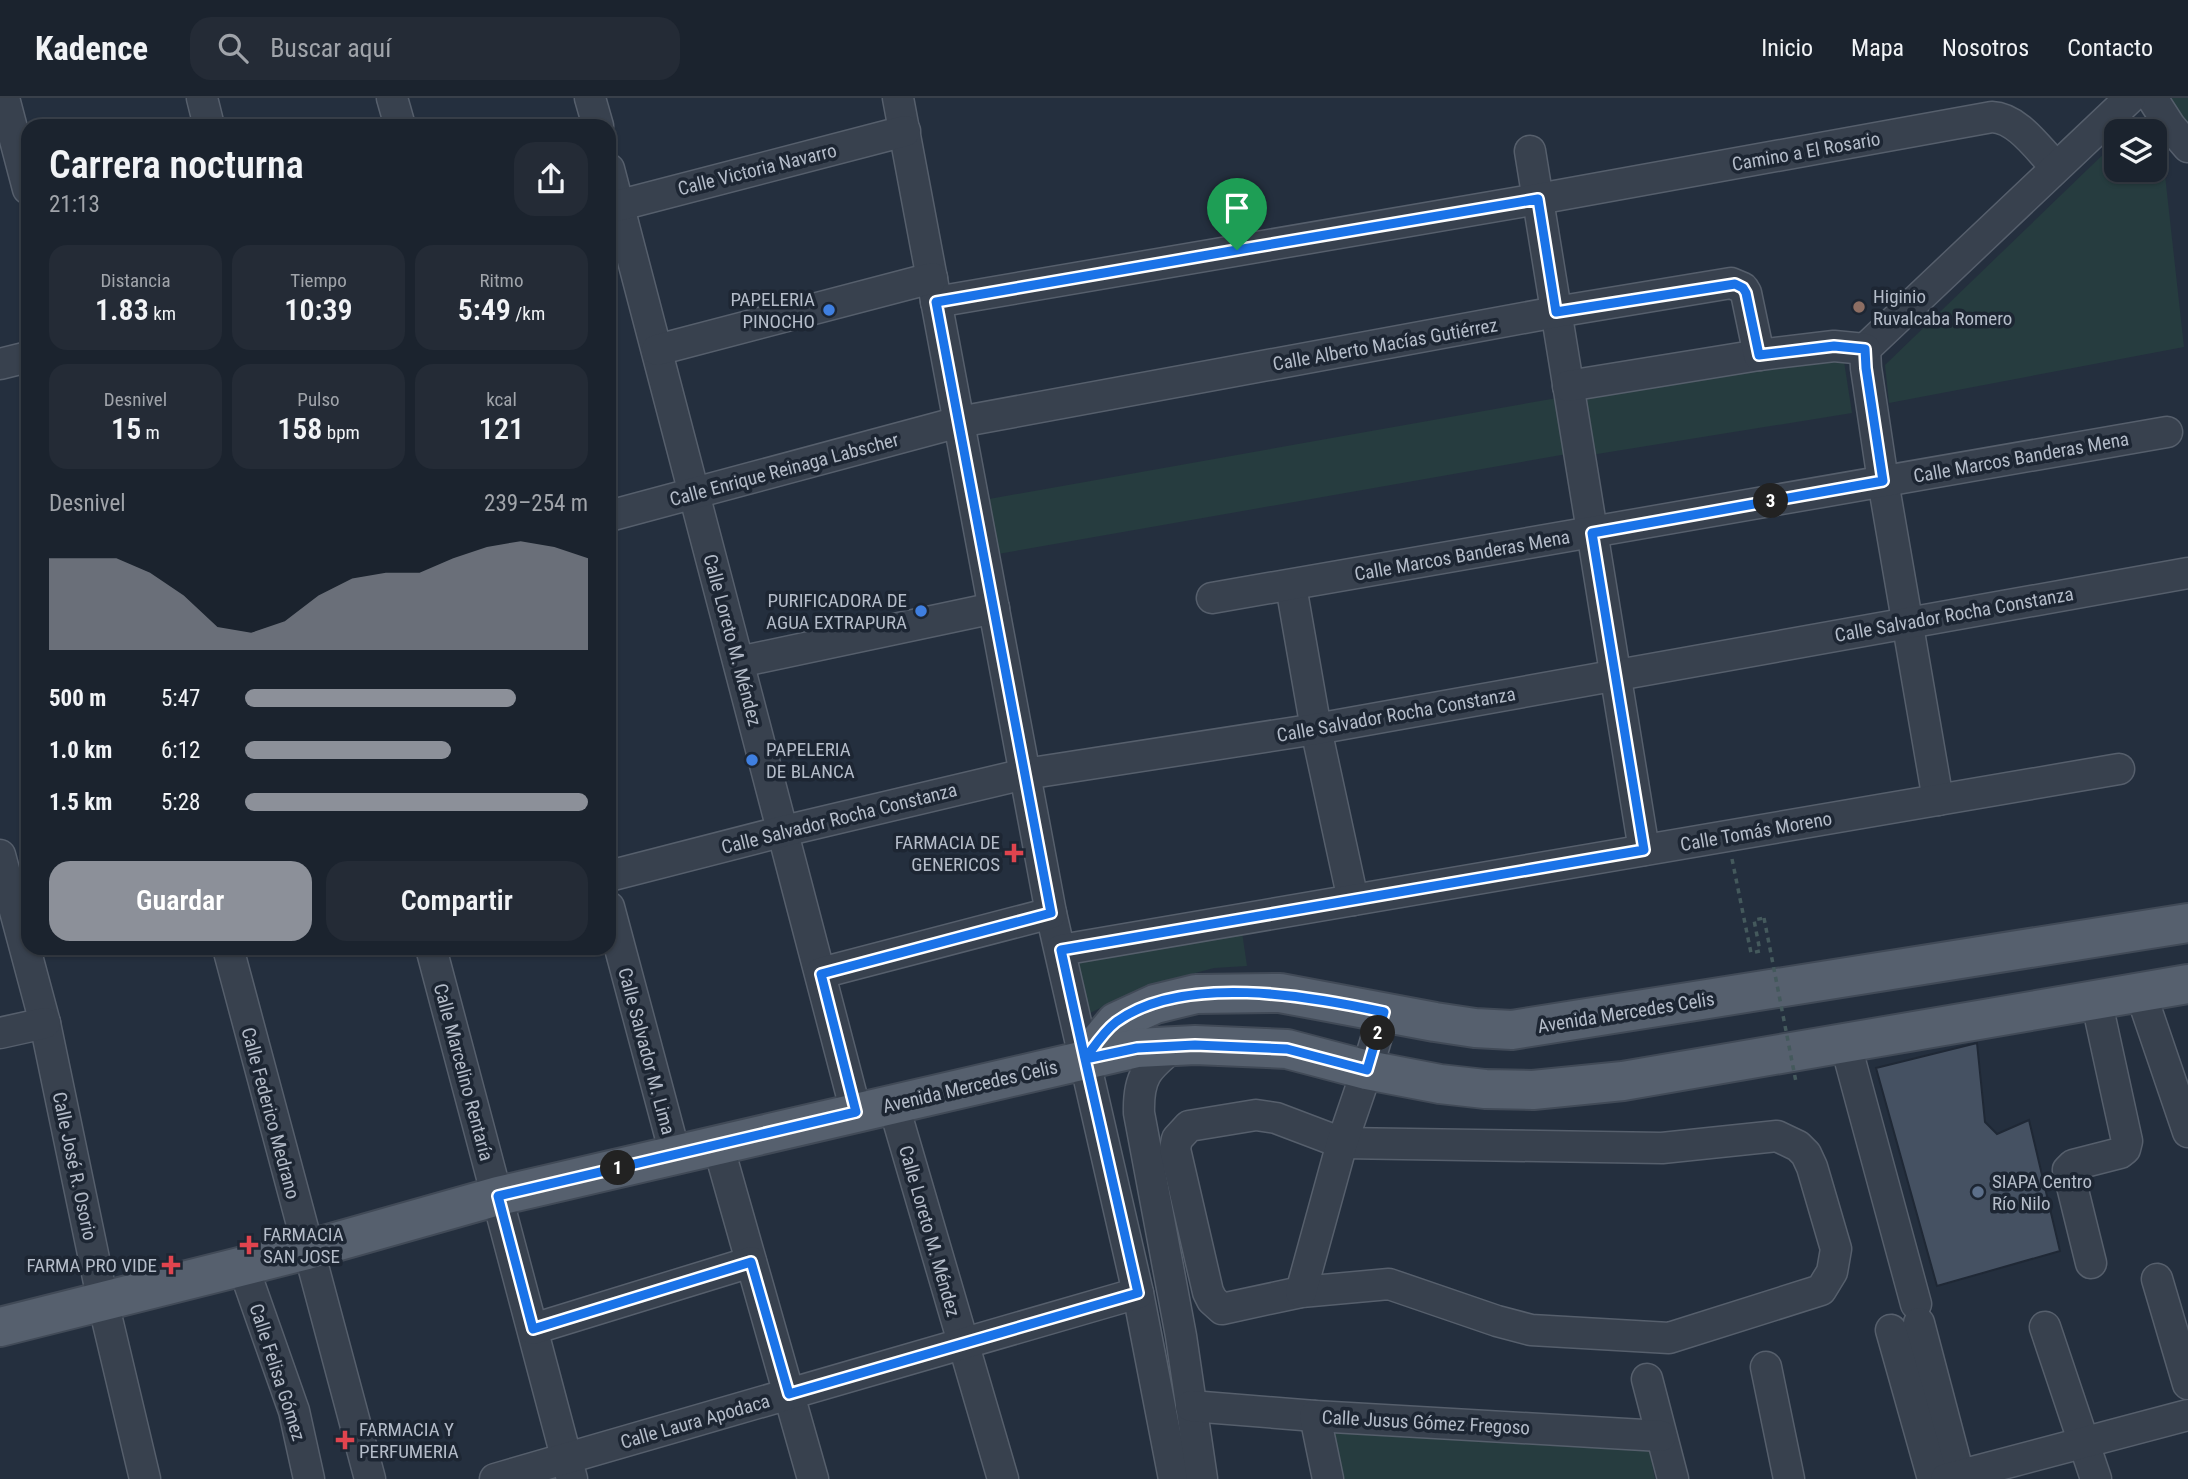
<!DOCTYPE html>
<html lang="es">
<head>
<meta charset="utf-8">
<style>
	:root { --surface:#1b232e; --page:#242b36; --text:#f1f3f6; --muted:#a0a4aa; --line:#39404a; --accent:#8c9099 }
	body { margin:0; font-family:"Roboto Condensed",sans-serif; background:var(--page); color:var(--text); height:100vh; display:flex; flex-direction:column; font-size:26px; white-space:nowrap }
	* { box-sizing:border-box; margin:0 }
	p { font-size:23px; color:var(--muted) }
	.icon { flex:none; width:38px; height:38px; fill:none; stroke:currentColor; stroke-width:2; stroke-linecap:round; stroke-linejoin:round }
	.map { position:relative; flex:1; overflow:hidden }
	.drawer { position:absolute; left:21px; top:21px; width:595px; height:836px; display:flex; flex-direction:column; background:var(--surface); border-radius:21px; box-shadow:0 2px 5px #0004,0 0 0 2px var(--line) }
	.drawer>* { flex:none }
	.tools { position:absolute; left:2104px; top:21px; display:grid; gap:14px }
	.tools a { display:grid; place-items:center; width:63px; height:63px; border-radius:14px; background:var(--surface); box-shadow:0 2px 5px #0004,0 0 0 2px var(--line); font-size:35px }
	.pin { position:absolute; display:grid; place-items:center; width:60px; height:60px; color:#fff; margin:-72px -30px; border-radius:50% 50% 50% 0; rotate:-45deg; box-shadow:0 0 7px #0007 }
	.pin .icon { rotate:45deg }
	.km { position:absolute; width:35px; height:35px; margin:-18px; border-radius:50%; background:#222; color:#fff; font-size:19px; line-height:35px; text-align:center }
	.round { display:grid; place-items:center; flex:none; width:74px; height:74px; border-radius:21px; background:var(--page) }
	.summary { display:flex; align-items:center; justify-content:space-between; height:119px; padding:0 28px }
	h1 { font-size:38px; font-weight:600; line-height:52px }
	.figures { display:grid; grid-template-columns:repeat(3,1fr); gap:10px; height:119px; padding:7px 28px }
	.figures div { display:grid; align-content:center; border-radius:18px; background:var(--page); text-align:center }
	.figures b { font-size:30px; font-weight:600 }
	.figures small { font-size:19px; font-weight:400 }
	.figures p { font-size:19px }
	.chart { height:196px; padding:14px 28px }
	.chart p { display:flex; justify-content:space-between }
	.chart svg { width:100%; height:126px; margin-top:7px; fill:var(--accent); opacity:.7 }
	.primary-button { display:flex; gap:14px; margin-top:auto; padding:14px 28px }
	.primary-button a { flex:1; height:80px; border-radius:21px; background:var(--accent); color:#fff; font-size:28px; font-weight:600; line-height:80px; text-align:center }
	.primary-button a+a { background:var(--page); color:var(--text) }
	ul { padding:0 28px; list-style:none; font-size:23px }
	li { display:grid; grid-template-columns:112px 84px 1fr; align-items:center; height:52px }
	li i { height:18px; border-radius:9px; background:var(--accent) }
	header { display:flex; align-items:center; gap:42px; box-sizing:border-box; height:98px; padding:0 35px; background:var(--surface); border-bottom:2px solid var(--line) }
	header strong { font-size:33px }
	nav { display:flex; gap:38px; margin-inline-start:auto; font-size:24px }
	.search { width:490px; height:63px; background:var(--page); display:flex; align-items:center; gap:18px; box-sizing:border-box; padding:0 24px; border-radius:21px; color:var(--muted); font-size:26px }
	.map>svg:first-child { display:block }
</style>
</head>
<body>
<header>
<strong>Kadence</strong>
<div class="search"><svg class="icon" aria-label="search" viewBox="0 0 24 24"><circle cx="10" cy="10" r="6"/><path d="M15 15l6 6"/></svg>Buscar aquí</div>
<nav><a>Inicio</a><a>Mapa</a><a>Nosotros</a><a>Contacto</a></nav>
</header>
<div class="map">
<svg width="2188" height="1381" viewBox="0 0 2188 1381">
	<rect width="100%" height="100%" fill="#242f3e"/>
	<!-- green -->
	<g fill="#263c3f">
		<path d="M 2166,0 L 2188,0 L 2188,28 Z"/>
		<path d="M 2154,39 L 2162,50 L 2184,249 L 1889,305 L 1885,267 L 2116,44 L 2116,72 L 2154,72 Z"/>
		<path d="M 1843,257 L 1852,315 L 1591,357 L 1581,300 Z"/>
		<path d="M 1557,300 L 1567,356 L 998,456 L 989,401 Z"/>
		<path d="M 1242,834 L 1247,868 L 1214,870 L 1143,889 L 1088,916 L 1077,865 Z"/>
		<path d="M 1328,1334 L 1649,1350 L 1655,1381 L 1337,1381 Z"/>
	</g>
	<!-- building -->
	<path fill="#455162" stroke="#1f2835" stroke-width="2" d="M 1977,945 L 1985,1024 L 1997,1036 L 2029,1022 L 2060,1153 L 1937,1188 L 1876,970 Z"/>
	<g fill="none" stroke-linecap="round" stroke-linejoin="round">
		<!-- minor casing -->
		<g stroke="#565f6c" stroke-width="33">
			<g id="minor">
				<path d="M 4,0 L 28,91"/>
				<path d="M 202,0 L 209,28"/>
				<path d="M 392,0 L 400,28"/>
				<path d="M 590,0 L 598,28"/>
				<path d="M 898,0 L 1051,815 L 1138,1195 L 1174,1381"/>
				<path d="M 2152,0 L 2170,28 L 2188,49"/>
				<path d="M 1530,53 L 1644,752"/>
				<path d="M 609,71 L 856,1014"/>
				<path d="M 609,110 L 905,33"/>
				<path d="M 936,204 L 1538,101 L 1992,19 C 2018,20 2039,52 2056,69"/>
				<path d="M 1865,251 L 1866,270 L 1883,383 L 1938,702"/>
				<path d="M 1865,251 L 2130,0"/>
				<path d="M 657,252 L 932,180"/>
				<path d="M 0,266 L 28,259"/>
				<path d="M 1568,288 L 1759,257 L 1834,248 L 1865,251"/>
				<path d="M 609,418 L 959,324 L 1556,214 L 1731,185 L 1743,190 L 1746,195 L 1759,257"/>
				<path d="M 1291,488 L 1316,631 L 1353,802"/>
				<path d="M 1212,500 L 2167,334"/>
				<path d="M 739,564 L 994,510"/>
				<path d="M 0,757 L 45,925 L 103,1204 L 145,1381"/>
				<path d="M 609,778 L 784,733 L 1025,676 L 1316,631 L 2188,475"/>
				<path d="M 609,809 L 675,1056"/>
				<path d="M 228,850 L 370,1381"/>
				<path d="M 431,850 L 572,1381"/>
				<path d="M 1061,852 L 2119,671"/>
				<path d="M 821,875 L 1051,815"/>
				<path d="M 2140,893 L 2188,1034"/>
				<path d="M 0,935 L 45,925"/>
				<path d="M 1845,944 L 1916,1206"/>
				<path d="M 1174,948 C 1147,970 1138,978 1139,1015 L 1181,1238 L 1202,1381"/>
				<path d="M 893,1005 L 1003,1381"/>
				<path d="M 1256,1017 L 1276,1020 L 1342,1045 L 1662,1050 L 1777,1038 L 1798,1048 L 1806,1056 L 1812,1069 L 1836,1151 L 1832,1174 L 1821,1192 L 1669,1240 L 1531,1232 L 1497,1223 L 1389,1186 L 1301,1194 L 1222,1211 L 1212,1202 L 1208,1194 L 1175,1051 L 1177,1041 L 1189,1028 Z"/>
				<path d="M 718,1047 L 813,1381"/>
				<path d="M 2091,1165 L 2068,1072 L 2073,1067 L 2120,1055 L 2125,1051 L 2127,1043 L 2096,901"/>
				<path d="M 243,1168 L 294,1313 L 309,1381"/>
				<path d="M 2157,1181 L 2188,1286"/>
				<path d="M 1301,1194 L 1342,1045 L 1367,972 L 1384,914"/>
				<path d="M 1919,1225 L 1960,1381"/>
				<path d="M 2045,1229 L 2096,1381"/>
				<path d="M 533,1231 L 751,1164"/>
				<path d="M 1891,1232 L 1933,1381"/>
				<path d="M 1766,1269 L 1789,1381"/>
				<path d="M 1647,1281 L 1673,1381"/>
				<path d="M 1191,1308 L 1315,1318 L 1661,1338"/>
				<path d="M 1315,1318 L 1328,1381"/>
				<path d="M 495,1381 L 1138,1195"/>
				<path d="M 1946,1381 L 2188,1317"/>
			</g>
		</g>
		<!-- major casing -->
		<g stroke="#414a57" stroke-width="42">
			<g id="major">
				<path d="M 1085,961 L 1116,924 L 1155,906 L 1196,896 L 1280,895 L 1435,924 L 1475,930 L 1512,932 L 2188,825"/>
				<path d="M 0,1229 L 307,1152 L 498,1098 L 1137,950 L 1195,947 L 1287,951 L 1367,972 L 1440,986 L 1485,991 L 1533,992 L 1623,983 L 2188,886"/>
			</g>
		</g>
		<!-- path -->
		<path stroke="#44595c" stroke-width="3.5" stroke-dasharray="5 5" stroke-linecap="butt" d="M 1732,761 L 1751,855 L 1760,853 L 1754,822 L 1764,820"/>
		<!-- minor -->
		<use href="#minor" stroke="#38414e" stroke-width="30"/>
		<!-- major -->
		<use href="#major" stroke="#56606e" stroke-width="38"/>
		<!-- path-bridge -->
		<path stroke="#44595c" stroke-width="3.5" stroke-dasharray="5 5" stroke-linecap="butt" d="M 1764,820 L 1796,984"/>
	</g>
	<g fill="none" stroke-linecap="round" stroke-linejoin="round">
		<!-- route casing -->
		<g stroke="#fff" stroke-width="14">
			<path id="route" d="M 1237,152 L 936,204 L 1051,815 L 821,876 L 856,1014 L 498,1098 L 533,1231 L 751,1164 L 789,1296 L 1138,1195 L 1085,961 L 1137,950 L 1195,947 L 1287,951 L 1367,972 L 1384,914 C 1310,898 1182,875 1116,924 C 1103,934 1094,949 1085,961 L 1061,852 L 1644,752 L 1592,435 L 1883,383 L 1866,270 L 1865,251 L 1834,248 L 1759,257 L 1746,195 L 1743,190 L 1735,186 L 1556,214 L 1538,101 L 1237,152"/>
		</g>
		<!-- route -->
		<use href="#route" stroke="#1a73e8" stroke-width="9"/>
	</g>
	<!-- markers -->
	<circle fill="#8d6e63" stroke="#1d2633" stroke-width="2.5" cx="1859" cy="209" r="7"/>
	<g fill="#3f7fe0" stroke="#1d2633" stroke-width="2.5">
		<circle cx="829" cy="212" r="7"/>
		<circle cx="921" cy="513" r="7"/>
		<circle cx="752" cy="662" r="7"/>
	</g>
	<g fill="#e0444e" stroke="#1d2633" stroke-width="2.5">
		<path d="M1010.5 744.5h7v7h7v7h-7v7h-7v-7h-7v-7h7z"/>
		<path d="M245.5 1136.5h7v7h7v7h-7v7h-7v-7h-7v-7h7z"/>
		<path d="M167.5 1156.5h7v7h7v7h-7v7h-7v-7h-7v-7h7z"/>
		<path d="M341.5 1331.5h7v7h7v7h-7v7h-7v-7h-7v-7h7z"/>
	</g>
	<circle fill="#5c6f8a" stroke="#1d2633" stroke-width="2.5" cx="1978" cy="1094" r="7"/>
	<g text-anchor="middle" stroke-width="7" stroke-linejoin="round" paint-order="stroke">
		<!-- street labels -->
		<g font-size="19" fill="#b4bcc9" stroke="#1d2633">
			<text transform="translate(1806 53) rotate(-10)" y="7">Camino a El Rosario</text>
			<text transform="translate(757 71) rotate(-14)" y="7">Calle Victoria Navarro</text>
			<text transform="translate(1385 246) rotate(-10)" y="7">Calle Alberto Macías Gutiérrez</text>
			<text transform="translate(2021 359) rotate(-10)" y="7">Calle Marcos Banderas Mena</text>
			<text transform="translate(784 371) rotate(-15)" y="7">Calle Enrique Reinaga Labscher</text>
			<text transform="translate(1462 457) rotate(-10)" y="7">Calle Marcos Banderas Mena</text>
			<text transform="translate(1954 516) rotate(-10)" y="7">Calle Salvador Rocha Constanza</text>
			<text transform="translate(733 542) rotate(75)" y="7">Calle Loreto M. Méndez</text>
			<text transform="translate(1396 616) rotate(-10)" y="7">Calle Salvador Rocha Constanza</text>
			<text transform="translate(839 720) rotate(-14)" y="7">Calle Salvador Rocha Constanza</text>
			<text transform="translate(1756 733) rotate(-10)" y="7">Calle Tomás Moreno</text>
			<text transform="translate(1626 914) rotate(-9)" y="7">Avenida Mercedes Celis</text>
			<text transform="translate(647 953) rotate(75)" y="7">Calle Salvador M. Lima</text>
			<text transform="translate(464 974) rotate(75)" y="7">Calle Marcelino Rentaría</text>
			<text transform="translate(970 988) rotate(-13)" y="7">Avenida Mercedes Celis</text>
			<text transform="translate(271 1015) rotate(75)" y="7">Calle Federico Medrano</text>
			<text transform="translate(75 1068) rotate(78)" y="7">Calle José R. Osorio</text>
			<text transform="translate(930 1133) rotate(74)" y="7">Calle Loreto M. Méndez</text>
			<text transform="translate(278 1274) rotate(72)" y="7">Calle Felisa Gómez</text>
			<text transform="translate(695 1323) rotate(-16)" y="7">Calle Laura Apodaca</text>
			<text transform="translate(1426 1324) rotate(3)" y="7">Calle Jusus Gómez Fregoso</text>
		</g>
		<!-- poi labels -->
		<g font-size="19" fill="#b4bcc9" stroke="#1d2633" text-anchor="start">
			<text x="1873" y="205">Higinio<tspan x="1873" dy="22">Ruvalcaba Romero</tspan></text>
			<text x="815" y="208" text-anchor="end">PAPELERIA<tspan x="815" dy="22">PINOCHO</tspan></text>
			<text x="907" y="509" text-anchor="end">PURIFICADORA DE<tspan x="907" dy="22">AGUA EXTRAPURA</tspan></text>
			<text x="766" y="658">PAPELERIA<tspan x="766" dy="22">DE BLANCA</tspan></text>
			<text x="1000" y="751" text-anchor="end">FARMACIA DE<tspan x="1000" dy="22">GENERICOS</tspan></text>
			<text x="1992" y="1090">SIAPA Centro<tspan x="1992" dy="22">Río Nilo</tspan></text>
			<text x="263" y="1143">FARMACIA<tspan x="263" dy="22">SAN JOSE</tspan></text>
			<text x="157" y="1174" text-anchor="end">FARMA PRO VIDE</text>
			<text x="359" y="1338">FARMACIA Y<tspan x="359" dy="22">PERFUMERIA</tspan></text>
		</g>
	</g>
</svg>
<div class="tools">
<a><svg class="icon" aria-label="layers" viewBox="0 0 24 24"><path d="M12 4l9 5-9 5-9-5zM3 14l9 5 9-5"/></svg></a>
</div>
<div class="pin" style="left:1237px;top:152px;background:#1e9e55"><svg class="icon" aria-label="arrive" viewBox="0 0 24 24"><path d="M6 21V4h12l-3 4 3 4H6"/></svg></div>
<b class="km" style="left:618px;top:1070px">1</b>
<b class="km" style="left:1378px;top:935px">2</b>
<b class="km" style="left:1771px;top:403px">3</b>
<section class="drawer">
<div class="summary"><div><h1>Carrera nocturna</h1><p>21:13</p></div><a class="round"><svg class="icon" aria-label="share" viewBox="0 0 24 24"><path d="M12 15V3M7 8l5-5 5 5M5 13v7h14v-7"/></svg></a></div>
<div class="figures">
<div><p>Distancia</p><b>1.83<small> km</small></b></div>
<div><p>Tiempo</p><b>10:39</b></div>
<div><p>Ritmo</p><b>5:49<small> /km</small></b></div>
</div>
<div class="figures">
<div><p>Desnivel</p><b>15<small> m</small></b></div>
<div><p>Pulso</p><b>158<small> bpm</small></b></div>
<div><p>kcal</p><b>121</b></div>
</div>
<div class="chart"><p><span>Desnivel</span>239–254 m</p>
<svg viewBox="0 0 160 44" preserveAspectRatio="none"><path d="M0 44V12L10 12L20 12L30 17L40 25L50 36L60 38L70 34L80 25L90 19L100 17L110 17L120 12L130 8L140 6L150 8L160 12V44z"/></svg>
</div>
<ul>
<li><b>500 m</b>5:47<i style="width:79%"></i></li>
<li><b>1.0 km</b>6:12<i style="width:60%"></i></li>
<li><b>1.5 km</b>5:28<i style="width:100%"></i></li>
</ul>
<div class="primary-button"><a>Guardar</a><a>Compartir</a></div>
</section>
</div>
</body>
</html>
